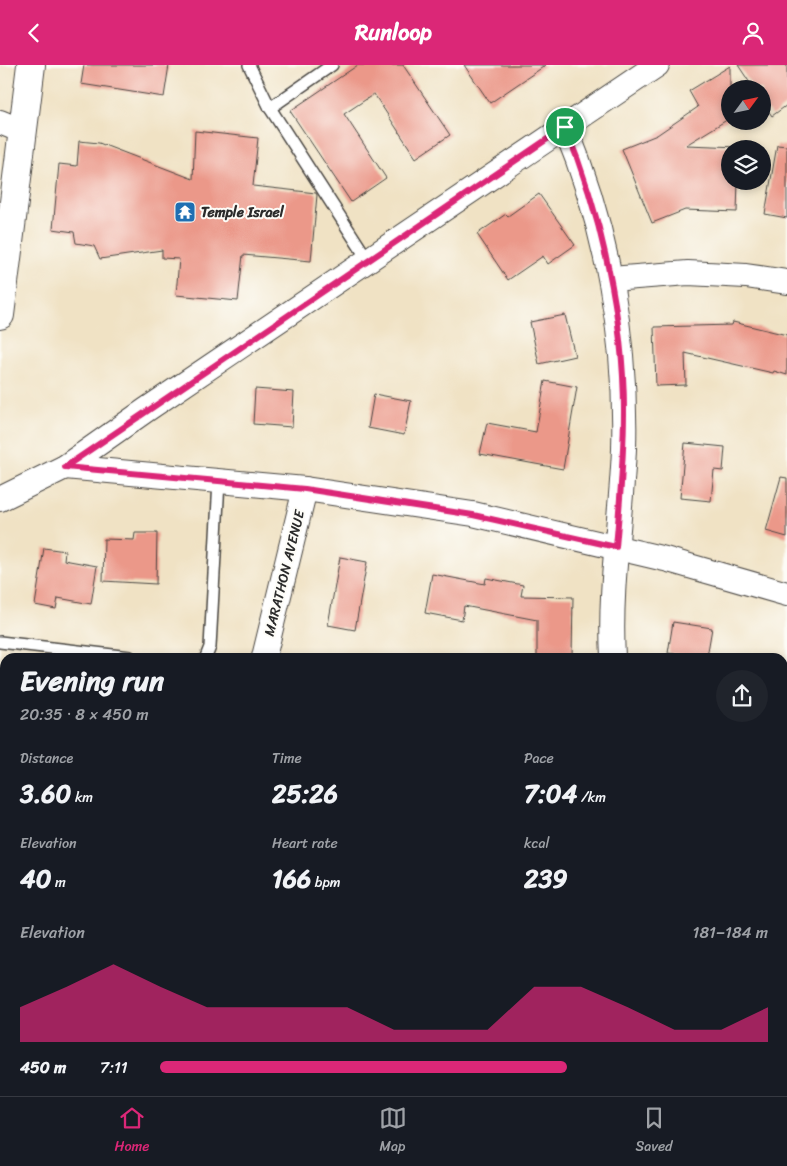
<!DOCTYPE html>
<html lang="en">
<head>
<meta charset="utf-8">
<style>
	:root { --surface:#171b24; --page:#20242c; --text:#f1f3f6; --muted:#9ea1a6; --line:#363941; --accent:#db2777 }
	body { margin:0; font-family:Sriracha,sans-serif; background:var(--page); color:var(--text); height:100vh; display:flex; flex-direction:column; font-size:19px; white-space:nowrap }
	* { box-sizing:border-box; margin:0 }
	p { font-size:16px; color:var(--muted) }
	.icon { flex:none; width:28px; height:28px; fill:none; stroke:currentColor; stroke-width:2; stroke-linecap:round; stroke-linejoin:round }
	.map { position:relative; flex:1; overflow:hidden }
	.side { position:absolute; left:0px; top:588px; width:788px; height:444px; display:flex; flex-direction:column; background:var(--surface); border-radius:15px 15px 0 0; box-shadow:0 2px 8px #0003 }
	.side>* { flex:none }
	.needle { width:32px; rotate:57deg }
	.controls { position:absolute; left:721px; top:15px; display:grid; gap:10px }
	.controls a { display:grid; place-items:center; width:50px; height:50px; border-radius:50%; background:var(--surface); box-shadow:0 2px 8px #0003; font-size:25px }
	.pin { position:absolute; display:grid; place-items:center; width:42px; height:42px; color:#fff; margin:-21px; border:2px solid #fff; border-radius:50%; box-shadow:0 1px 5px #0007 }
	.round { display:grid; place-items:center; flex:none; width:52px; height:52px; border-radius:26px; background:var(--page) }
	.overview { display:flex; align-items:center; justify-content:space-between; height:85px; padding:0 20px }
	h1 { font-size:28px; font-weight:800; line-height:38px }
	.metrics { display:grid; grid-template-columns:repeat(3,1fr); gap:8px; height:85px; padding:5px 20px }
	.metrics div { display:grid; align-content:center }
	.metrics b { font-size:25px; font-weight:800 }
	.metrics small { font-size:14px; font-weight:400 }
	.metrics p { font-size:14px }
	.chart { height:140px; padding:10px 20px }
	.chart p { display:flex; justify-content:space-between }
	.chart svg { width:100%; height:90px; margin-top:5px; fill:var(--accent); opacity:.7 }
	ul { padding:0 20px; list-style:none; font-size:16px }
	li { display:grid; grid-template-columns:80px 60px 1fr; align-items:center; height:38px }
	li i { height:12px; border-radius:6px; background:var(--accent) }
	header { display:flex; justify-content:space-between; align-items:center; height:65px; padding:0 20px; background:var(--accent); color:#fff; font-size:22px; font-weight:800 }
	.tab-bar { display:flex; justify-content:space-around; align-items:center; height:70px; border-top:1px solid var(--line); background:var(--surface); font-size:14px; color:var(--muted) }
	.tab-bar a { display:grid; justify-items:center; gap:2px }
	.tab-bar .on { color:var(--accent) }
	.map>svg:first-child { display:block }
</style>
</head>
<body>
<header><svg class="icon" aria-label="back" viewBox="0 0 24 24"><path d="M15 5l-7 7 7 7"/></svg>Runloop<svg class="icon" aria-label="person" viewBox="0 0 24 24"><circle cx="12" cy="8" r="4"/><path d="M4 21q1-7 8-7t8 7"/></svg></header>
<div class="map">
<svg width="787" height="1031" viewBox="0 0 787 1031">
	<rect width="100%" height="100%" fill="#fdfcf7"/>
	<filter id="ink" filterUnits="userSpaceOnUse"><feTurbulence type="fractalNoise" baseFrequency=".02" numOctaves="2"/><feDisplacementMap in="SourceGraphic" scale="10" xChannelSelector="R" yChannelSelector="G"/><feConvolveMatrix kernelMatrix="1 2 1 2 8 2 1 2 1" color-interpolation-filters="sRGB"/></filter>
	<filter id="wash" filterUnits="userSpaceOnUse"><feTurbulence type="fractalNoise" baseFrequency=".0096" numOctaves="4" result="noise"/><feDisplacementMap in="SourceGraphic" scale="20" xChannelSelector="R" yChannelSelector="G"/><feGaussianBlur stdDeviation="1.12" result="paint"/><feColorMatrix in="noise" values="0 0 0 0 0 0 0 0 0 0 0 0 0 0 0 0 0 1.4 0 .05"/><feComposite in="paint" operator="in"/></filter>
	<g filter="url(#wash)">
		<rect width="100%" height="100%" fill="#f0e2c4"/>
		<g id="blocks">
			<!-- building -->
			<g fill="#eb9889">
				<path d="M 84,0 L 169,0 L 164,32 L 81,19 Z"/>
				<path d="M 358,0 L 403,0 L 450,70 L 416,93 L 374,29 L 344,49 L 386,113 L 351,137 L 290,46 Z"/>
				<path d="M 464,0 L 546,0 L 490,38 Z"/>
				<path d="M 738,0 L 787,0 L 787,40 L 772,51 L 762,37 L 762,24 L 754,24 Z"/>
				<path d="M 730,1 L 730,53 L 686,80 L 739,82 L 739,84 L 730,84 L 730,116 L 738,116 L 737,147 L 685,145 L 652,158 L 622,84 L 657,70 L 698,42 L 689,26 Z"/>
				<path d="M 195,66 L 258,73 L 253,121 L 316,128 L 317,130 L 311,196 L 243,190 L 238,236 L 176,230 L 179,194 L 162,193 L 162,185 L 100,194 L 94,181 L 76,178 L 74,167 L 53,164 L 59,99 L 77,101 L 79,76 L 99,78 L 193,114 Z"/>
				<path d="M 777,80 L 787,81 L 787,153 L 765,149 Z"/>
				<path d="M 539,129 L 575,180 L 548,199 L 543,191 L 508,215 L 477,169 L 506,149 L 508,151 Z"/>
				<path d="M 565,250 L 575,291 L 539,299 L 530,257 Z"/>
				<path d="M 733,257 L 787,270 L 787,310 L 774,306 L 773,308 L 685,288 L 686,320 L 656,321 L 654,262 L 732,260 Z"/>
				<path d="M 545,316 L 577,322 L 563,404 L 480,389 L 487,358 L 536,367 Z"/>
				<path d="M 255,324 L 294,327 L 292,362 L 253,359 Z"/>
				<path d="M 374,329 L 411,336 L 404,370 L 368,363 Z"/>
				<path d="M 685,378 L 725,382 L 723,406 L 714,405 L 711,436 L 680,433 Z"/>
				<path d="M 781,412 L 787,413 L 787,472 L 766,466 Z"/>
				<path d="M 135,468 L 157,468 L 156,519 L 103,516 L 104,474 L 134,475 Z"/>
				<path d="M 44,483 L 65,486 L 64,495 L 97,501 L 91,539 L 58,533 L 56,544 L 35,540 Z"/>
				<path d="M 340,492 L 367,497 L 355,565 L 328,560 Z"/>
				<path d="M 432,509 L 485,519 L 486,513 L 523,520 L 521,531 L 573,532 L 572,592 L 537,592 L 537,555 L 464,541 L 462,555 L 425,548 Z"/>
				<path d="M 673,557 L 712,563 L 707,592 L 695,592 L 668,588 Z"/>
			</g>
		</g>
	</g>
	<g filter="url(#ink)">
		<use href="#blocks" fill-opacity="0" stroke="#494642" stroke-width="1"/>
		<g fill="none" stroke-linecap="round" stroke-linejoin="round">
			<!-- service casing -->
			<g stroke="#494642" stroke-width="14">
				<g id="service">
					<path d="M 249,0 L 270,43 L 368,195"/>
					<path d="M 270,43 L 332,0"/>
					<path d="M 0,577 L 130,592"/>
					<path d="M 206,592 L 210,582 L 219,416"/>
					<path d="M 0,637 L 5,637"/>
				</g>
			</g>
			<!-- minor casing -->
			<g stroke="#494642" stroke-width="26">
				<g id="minor">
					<path d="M 0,57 L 22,66"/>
					<path d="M 565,62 C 607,163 627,275 624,384 C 621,454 609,523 613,592"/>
					<path d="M 611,214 L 688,208 L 746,211 L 787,217"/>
					<path d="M 65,402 L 305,424 L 473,449 L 665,494 L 787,529"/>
					<path d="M 0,434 L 65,402 L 146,345 L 657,0"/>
					<path d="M 264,592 L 305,424"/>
					<path d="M 782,893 L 787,896"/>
					<path d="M 0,964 L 5,966"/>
					<path d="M 108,1026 L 115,1031"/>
					<path d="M 548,1026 L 556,1031"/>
				</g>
			</g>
			<!-- primary casing -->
			<g stroke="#494642" stroke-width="30">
				<path id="primary" d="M 0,250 L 31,0"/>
			</g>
			<!-- service -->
			<use href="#service" stroke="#fff" stroke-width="11"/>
			<!-- minor -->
			<use href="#minor" stroke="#fff" stroke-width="24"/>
			<!-- primary -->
			<use href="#primary" stroke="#fff" stroke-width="28"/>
		</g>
	</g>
	<g fill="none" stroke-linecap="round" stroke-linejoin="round" filter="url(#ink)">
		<!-- route casing -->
		<g stroke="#fff" stroke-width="10">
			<path id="route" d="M 565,62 C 601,148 624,253 624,346 C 624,392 620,437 616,482 L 473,450 L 305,424 L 65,402 Z"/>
		</g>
		<!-- route -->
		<use href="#route" stroke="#db2777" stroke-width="6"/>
	</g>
	<!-- icons -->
	<defs>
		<g id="temple-square" transform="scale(1.125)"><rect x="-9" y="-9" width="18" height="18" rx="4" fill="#1f6fb2" stroke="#fdfcf7"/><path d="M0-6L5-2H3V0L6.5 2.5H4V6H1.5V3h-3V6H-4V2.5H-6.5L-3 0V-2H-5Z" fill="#fff"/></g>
	</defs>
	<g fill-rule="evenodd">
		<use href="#temple-square" x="185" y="147"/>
	</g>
	<g text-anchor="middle" stroke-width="4" stroke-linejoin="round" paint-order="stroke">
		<!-- poi labels -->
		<g font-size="14" font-weight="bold" fill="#2b2b2b" stroke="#fdfcf7" text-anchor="start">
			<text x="201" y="152">Temple Israel</text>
		</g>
		<!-- street labels -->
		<g font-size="14" fill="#2b2b2b" stroke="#fdfcf7">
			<text transform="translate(284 508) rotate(-76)" y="5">MARATHON AVENUE</text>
		</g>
	</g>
</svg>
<div class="controls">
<a><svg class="needle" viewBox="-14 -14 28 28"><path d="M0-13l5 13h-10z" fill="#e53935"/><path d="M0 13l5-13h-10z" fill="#9ea1a6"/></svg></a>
<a><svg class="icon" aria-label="layers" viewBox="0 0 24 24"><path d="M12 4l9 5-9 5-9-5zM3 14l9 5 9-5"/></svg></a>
</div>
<div class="pin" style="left:565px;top:62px;background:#1e9e55"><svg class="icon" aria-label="arrive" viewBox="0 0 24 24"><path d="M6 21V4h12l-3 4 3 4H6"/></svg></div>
<section class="side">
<div class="overview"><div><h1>Evening run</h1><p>20:35 · 8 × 450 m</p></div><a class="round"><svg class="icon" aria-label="share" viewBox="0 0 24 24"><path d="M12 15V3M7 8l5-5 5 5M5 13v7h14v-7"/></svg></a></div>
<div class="metrics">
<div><p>Distance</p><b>3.60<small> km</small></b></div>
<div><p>Time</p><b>25:26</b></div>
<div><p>Pace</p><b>7:04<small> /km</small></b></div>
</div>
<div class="metrics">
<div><p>Elevation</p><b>40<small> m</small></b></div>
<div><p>Heart rate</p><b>166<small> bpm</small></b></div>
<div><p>kcal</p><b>239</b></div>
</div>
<div class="chart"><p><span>Elevation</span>181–184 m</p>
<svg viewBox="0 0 160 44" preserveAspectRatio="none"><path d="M0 44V27L10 17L20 6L30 17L40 27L50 27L60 27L70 27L80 38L90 38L100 38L110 17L120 17L130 27L140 38L150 38L160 27V44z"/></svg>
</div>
<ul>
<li><b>450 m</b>7:11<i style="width:67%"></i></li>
</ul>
</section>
</div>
<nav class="tab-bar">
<a class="on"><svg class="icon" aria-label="home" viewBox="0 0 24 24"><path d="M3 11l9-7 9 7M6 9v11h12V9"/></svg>Home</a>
<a><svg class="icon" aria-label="map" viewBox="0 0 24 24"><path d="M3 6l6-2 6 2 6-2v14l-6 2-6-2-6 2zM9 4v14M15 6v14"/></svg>Map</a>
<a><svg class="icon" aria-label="saved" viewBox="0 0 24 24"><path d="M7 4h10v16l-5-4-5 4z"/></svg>Saved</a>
</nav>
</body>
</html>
